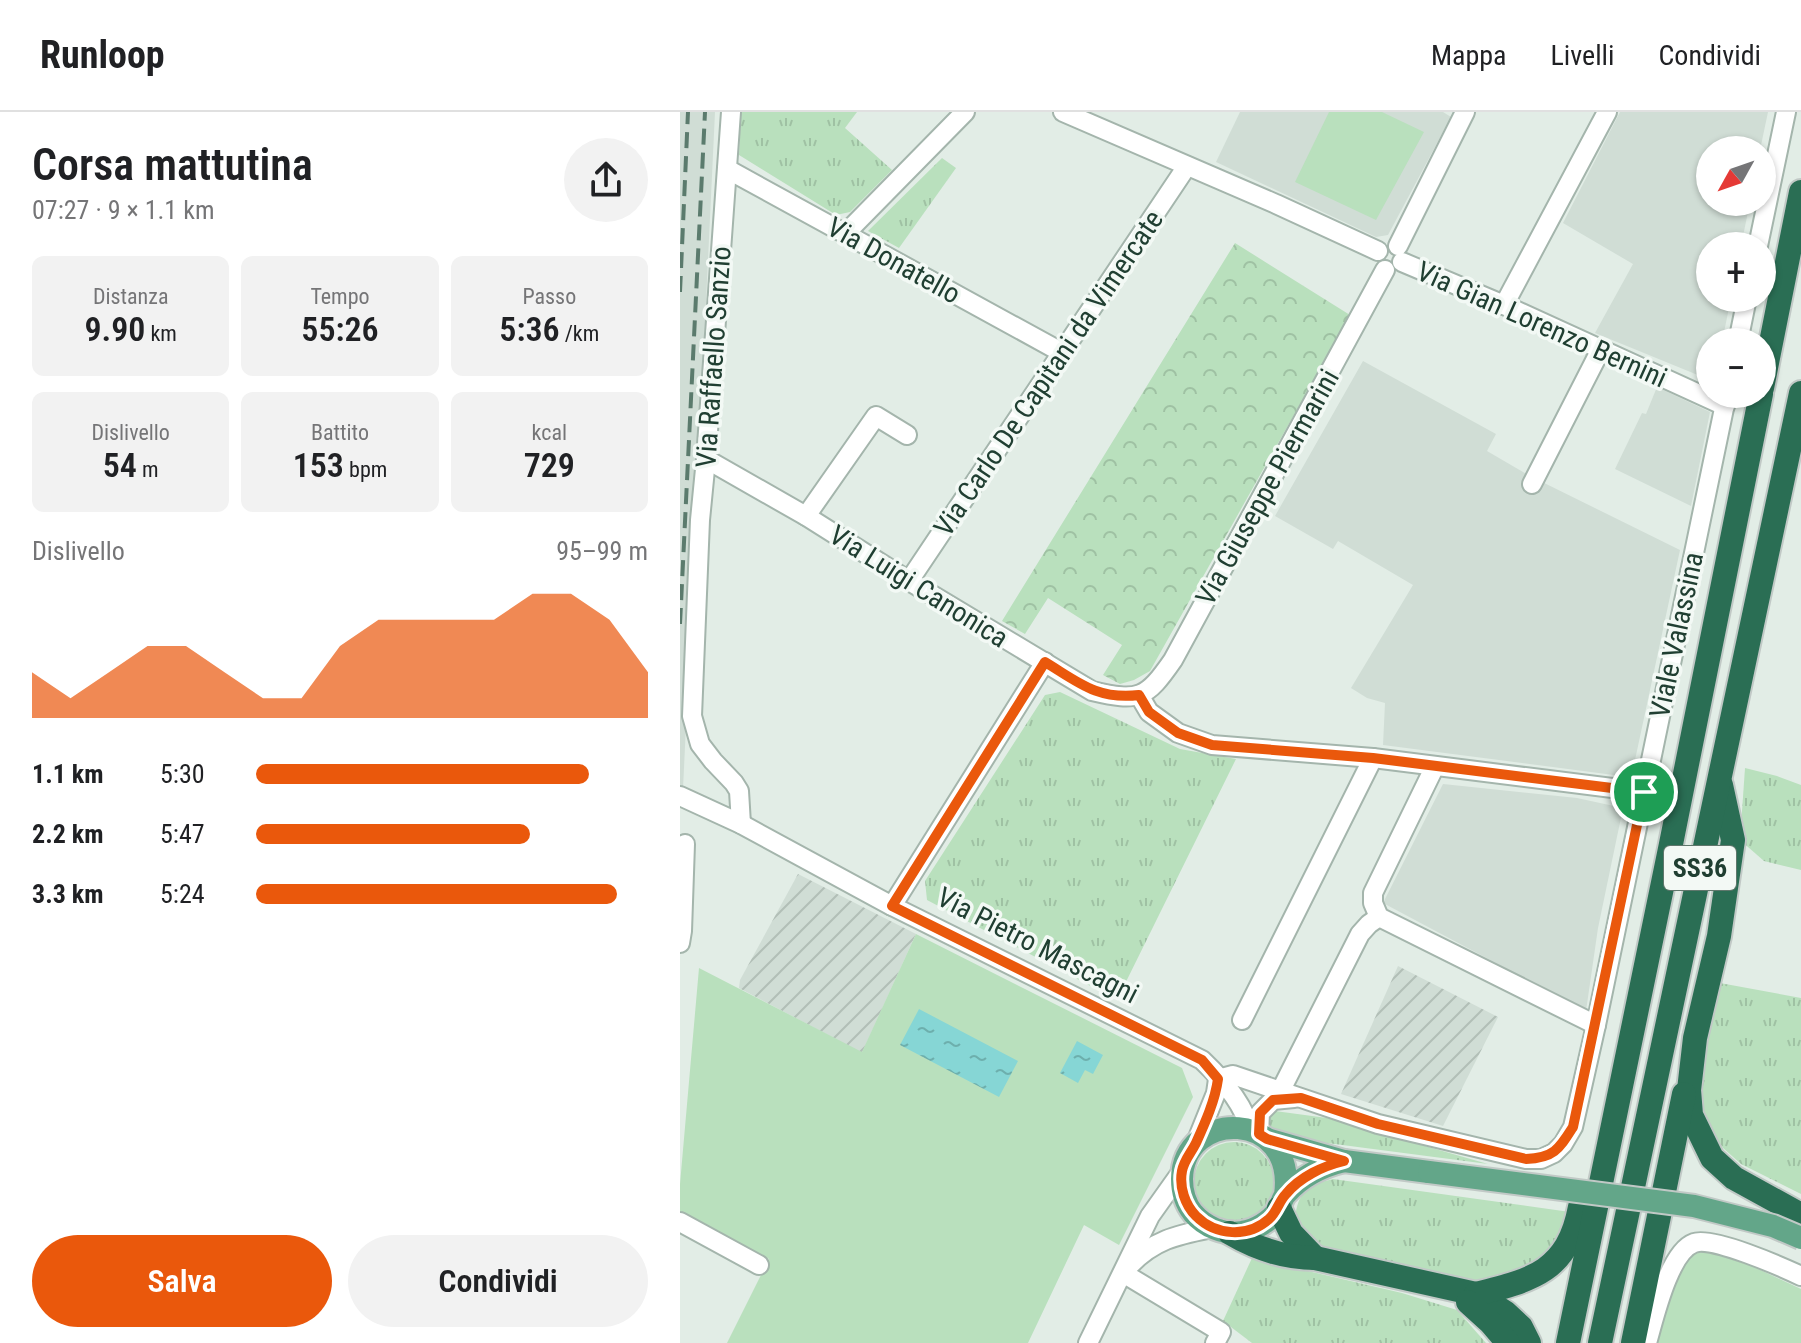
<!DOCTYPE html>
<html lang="it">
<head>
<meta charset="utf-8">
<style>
	:root { --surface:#fff; --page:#f2f2f2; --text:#202124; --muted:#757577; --line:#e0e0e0; --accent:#ea580c }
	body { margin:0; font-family:"Roboto Condensed",sans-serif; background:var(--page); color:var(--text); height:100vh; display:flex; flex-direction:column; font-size:30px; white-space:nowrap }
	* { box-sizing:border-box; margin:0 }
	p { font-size:26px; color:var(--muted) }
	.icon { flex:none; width:44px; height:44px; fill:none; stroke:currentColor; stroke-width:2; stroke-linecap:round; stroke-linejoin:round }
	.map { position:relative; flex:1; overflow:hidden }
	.details { display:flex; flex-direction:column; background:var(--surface); width:680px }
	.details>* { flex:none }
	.needle { width:52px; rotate:230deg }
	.tools { position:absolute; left:1016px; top:24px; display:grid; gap:16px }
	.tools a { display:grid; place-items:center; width:80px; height:80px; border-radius:50%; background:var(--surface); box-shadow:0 2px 6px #0004; font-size:40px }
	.pin { position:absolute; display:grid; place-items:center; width:68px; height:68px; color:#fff; margin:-34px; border:4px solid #fff; border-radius:50%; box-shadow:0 2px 8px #0007 }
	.round { display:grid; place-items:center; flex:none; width:84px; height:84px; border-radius:42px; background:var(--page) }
	.overview { display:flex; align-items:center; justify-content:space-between; height:136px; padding:0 32px }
	h1 { font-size:44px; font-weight:600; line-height:60px }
	.figures { display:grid; grid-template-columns:repeat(3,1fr); gap:12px; height:136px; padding:8px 32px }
	.figures div { display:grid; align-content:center; border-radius:12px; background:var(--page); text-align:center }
	.figures b { font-size:34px; font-weight:600 }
	.figures small { font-size:22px; font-weight:400 }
	.figures p { font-size:22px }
	.chart { height:224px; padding:16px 32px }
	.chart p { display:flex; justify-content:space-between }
	.chart svg { width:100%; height:144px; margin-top:8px; fill:var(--accent); opacity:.7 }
	.cta { display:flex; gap:16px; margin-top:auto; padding:16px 32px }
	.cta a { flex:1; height:92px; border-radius:48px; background:var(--accent); color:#fff; font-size:32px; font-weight:600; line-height:92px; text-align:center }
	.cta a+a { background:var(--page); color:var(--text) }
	ul { padding:0 32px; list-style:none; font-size:26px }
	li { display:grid; grid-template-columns:128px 96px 1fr; align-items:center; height:60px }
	li i { height:20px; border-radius:10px; background:var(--accent) }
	header { display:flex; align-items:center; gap:48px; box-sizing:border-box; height:112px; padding:0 40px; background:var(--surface); border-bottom:2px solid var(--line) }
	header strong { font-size:38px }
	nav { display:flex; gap:44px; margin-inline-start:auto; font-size:28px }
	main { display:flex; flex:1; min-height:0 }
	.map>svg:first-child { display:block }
</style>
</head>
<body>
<header>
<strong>Runloop</strong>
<nav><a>Mappa</a><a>Livelli</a><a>Condividi</a></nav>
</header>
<main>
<section class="details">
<div class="overview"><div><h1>Corsa mattutina</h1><p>07:27 · 9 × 1.1 km</p></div><a class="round"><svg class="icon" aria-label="share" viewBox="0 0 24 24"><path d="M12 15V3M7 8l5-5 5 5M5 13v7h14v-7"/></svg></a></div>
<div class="figures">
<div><p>Distanza</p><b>9.90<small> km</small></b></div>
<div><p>Tempo</p><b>55:26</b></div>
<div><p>Passo</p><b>5:36<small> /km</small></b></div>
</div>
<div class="figures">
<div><p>Dislivello</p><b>54<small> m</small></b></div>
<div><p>Battito</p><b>153<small> bpm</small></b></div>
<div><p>kcal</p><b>729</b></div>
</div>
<div class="chart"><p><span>Dislivello</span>95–99 m</p>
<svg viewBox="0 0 160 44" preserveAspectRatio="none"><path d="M0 44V30L10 38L20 30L30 22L40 22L50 30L60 38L70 38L80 22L90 14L100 14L110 14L120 14L130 6L140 6L150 14L160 30V44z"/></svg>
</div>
<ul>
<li><b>1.1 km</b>5:30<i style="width:85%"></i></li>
<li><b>2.2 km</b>5:47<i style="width:70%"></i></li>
<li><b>3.3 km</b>5:24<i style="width:92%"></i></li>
</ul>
<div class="cta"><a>Salva</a><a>Condividi</a></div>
</section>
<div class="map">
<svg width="1121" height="1231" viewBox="0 0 1121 1231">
	<defs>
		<pattern id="industrial-furrows" width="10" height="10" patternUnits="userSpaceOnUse" patternTransform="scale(2)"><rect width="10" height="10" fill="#d0ddd5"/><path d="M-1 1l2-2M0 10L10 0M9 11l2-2" fill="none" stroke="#b2bfb7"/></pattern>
		<pattern id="grass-tufts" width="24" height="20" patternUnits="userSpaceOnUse" patternTransform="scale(2)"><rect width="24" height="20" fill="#b9e0bd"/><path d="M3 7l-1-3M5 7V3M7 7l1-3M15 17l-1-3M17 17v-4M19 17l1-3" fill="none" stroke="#9fc1a3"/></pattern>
		<pattern id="park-crowns" width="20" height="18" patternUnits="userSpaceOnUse" patternTransform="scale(2)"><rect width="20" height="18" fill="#b9e0bd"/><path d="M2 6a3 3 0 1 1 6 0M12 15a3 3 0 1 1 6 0" fill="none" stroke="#9fc1a3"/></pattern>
		<pattern id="water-ripples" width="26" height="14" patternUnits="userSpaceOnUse" patternTransform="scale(2)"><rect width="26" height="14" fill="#86d6d5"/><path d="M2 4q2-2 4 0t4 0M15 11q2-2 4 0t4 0" fill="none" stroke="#6dafad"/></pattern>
	</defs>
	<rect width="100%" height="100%" fill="#e2ede6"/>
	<!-- built -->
	<g fill="#d0ddd5">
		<path d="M 0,0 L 35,0 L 3,677 L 0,675 Z"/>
		<path d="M 560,0 L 763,0 L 771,5 L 708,123 L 696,125 L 536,50 Z"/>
		<path d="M 940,0 L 1088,0 L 1080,38 L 1030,38 L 1030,90 L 1070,90 L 1061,134 L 1030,134 L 1030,186 L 1051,186 L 1042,230 L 1030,230 L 1030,268 L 915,221 L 953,152 L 883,111 Z"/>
		<path d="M 683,249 L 816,322 L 807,339 L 848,363 L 1000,438 L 955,648 L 949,665 L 703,633 L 705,591 L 687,586 L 671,576 L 733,473 L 658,429 L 653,437 L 595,404 Z"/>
		<path d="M 977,275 L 1030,300 L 1011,394 L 935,357 L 962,301 L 966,302 Z"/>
		<path d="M 763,672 L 897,686 L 943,696 L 918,816 L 906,899 L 703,791 Z"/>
	</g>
	<!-- industrial -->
	<g fill="url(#industrial-furrows)">
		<path d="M 118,762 L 236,822 L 182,941 L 59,876 L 60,868 Z"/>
		<path d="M 718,854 L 818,905 L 763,1014 L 661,982 Z"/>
	</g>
	<!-- grass -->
	<g fill="url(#grass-tufts)">
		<path d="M 61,0 L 177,0 L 165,16 L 212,58 L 170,100 L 156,103 L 59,43 Z"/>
		<path d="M 262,46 L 276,56 L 219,136 L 188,119 Z"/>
		<path d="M 380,580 L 500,637 L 556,647 L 437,888 L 247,788 L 245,769 L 365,583 Z"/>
		<path d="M 1065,656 L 1097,664 L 1121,673 L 1121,758 L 1084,749 L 1060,728 Z"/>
		<path d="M 1040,871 L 1121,886 L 1121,1082 L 1061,1052 L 1043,1036 L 1026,1011 L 1020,994 L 1018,976 Z"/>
		<path d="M 595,999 L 647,1006 L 808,1052 L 601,1025 L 590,1017 L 588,1012 L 591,1003 Z"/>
		<circle cx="554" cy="1070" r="40"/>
		<path d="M 653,1067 L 890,1100 L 877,1133 L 856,1153 L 801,1170 L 633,1135 L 615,1106 C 618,1080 627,1073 653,1067 Z"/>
		<path d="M 572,1146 L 722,1181 L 777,1198 L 806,1231 L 572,1231 L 543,1209 Z"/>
	</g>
	<!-- park -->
	<path fill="url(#park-crowns)" d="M 555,131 L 670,203 L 470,559 L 454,568 L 440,572 L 423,563 L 442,533 L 368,486 L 345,522 L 322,509 Z"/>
	<!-- garden -->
	<g fill="#b9e0bd">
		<path d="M 649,0 L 702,0 L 744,20 L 696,108 L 615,70 Z"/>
		<path d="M 236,822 L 502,956 L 513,985 L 439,1133 L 404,1113 L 348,1231 L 47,1231 L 89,1147 L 0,1099 L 0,1072 L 19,856 L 182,940 Z"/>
		<path d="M 1021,1137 L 1072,1154 L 1121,1177 L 1121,1231 L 976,1231 L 1000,1158 L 1011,1141 Z"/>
	</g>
	<!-- water -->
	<g fill="url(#water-ripples)">
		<path d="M 239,897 L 338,949 L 319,985 L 220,933 Z"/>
		<path d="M 397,929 L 423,943 L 413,962 L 405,958 L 398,971 L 380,961 Z"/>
	</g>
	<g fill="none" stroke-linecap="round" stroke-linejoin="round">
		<!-- minor casing -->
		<g stroke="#a4b5ac" stroke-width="22">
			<g id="minor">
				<path d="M 51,0 L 26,347 L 20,408 L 12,604 L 20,632 L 33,649 L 54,671 L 59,679 L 61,712"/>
				<path d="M 383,0 L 596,92 L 698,139"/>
				<path d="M 47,57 L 381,240"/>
				<path d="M 166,121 L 285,0"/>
				<path d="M 718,134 L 785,0"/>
				<path d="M 1078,134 L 1106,0"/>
				<path d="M 722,150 L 824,193 L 1045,294"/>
				<path d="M 824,193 L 927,0"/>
				<path d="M 1058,230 L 1067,186"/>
				<path d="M 26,347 L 126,404 L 229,469 L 412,579 C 459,590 466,587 493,548 L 705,158"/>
				<path d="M 852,372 L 920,239"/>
				<path d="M 126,404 L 196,304 L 227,323"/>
				<path d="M 229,469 L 507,54"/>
				<path d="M 459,583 L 469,600 L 498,621 L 532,633 L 693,646 L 964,680"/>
				<path d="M 755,654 L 693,781 L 693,791 L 699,805 L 916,913"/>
				<path d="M 0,684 L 61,712 L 212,794 L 522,948 C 541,966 564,992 570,1018"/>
				<path d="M 212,794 L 365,550"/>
				<path d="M 0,831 L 2,819 L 5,732"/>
				<path d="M 562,908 L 693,646"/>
				<path d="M 538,967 L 553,963 L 698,1012 L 846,1047 L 861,1047 L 874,1041 L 883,1032 L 893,1015 L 916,913 L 1047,282"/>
				<path d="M 601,978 L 680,822 L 689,812 L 699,805"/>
				<path d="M 579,1022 L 580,1001 L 593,988 L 614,986"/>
				<path d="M 515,1033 L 536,981 L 538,967"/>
				<path d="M 0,1110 L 79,1153"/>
				<path d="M 450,1153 C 475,1127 498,1123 532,1116"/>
				<path d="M 443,1161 L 541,1220 L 535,1231"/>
				<path d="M 408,1231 L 470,1104 L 502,1059"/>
				<path d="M 967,1231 C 974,1207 989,1140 1014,1131 C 1032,1124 1102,1155 1121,1164"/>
			</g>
		</g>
		<!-- major casing -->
		<g stroke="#c1c9c6" stroke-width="26">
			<g id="major">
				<path d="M 587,1027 L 664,1049 L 749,1060"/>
				<path d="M 605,1083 C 617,997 503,996 502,1067 C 502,1079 505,1091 513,1101 C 525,1115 544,1123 562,1120 C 576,1118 590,1109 598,1098 C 601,1093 602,1086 606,1082 C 621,1065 643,1054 664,1049"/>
			</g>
		</g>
		<!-- highway casing -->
		<g stroke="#c1c9c6" stroke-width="28">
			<g id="highway">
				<path d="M 1082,276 L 1121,80"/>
				<path d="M 1041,673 L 1053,728 L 1039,824 L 1015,926 L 1009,978 L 1011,1003 L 1032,1046 L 1054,1066 L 1121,1103"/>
				<path d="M 599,1096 L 611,1121 L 635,1146"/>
				<path d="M 550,1121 C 577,1137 604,1146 635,1146 L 796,1182 L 826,1201 L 841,1215 L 849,1231"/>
				<path d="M 796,1182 C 853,1168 888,1159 900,1095"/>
				<path d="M 788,1190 L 810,1210 L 828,1231"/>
				<path d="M 888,1231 L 991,732 L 1081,282"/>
				<path d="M 920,1231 L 1121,281"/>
				<path d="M 953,1231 L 1004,982"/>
			</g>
		</g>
		<!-- minor -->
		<use href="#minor" stroke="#fff" stroke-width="18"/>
		<!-- major -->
		<use href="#major" stroke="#63a689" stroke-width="22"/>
		<!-- highway -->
		<use href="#highway" stroke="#2a6e54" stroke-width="24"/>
		<!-- rail -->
		<g stroke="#5b7b6d" stroke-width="4" stroke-dasharray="16 8" stroke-linecap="butt">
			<path d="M 0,180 L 8,0"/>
			<path d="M 0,512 L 25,0"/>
		</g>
		<!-- major-bridge casing -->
		<g stroke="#c1c9c6" stroke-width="26" stroke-linecap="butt">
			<path id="major-bridge" d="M 749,1060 L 1014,1094 L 1093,1114 L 1121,1126"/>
		</g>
		<!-- major-bridge -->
		<use href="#major-bridge" stroke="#63a689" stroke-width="22"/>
	</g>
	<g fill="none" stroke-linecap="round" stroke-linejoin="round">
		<!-- route casing -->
		<g stroke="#fff" stroke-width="16">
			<path id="route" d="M 365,550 C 398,570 417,588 459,583 L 469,600 L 498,621 L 532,633 L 693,646 L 964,680 L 893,1015 C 879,1037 874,1046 846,1047 L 698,1012 L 621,986 L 593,988 L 580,1001 L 579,1022 L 587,1027 L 664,1049 C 643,1054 620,1065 606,1082 C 599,1089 597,1100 589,1107 C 568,1126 536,1124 516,1104 C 505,1093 499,1075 502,1059 C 504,1048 511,1041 516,1031 C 525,1011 535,989 538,967 L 522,948 L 212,794 Z"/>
		</g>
		<!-- route -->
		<use href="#route" stroke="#ea580c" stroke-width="10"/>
	</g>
	<g text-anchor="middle" stroke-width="7" stroke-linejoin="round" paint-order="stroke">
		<!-- shield labels -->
		<rect fill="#f3f9f5" stroke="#5f776c" stroke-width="2" x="984" y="734" width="72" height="44" rx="6"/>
		<g font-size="26" font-weight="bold" fill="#203f32">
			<text x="1020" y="765">SS36</text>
		</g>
		<!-- street labels -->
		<g font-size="28" fill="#203f32" stroke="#f3f9f5">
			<text transform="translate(214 148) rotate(29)" y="10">Via Donatello</text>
			<text transform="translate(862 212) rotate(24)" y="10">Via Gian Lorenzo Bernini</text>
			<text transform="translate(33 245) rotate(-86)" y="10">Via Raffaello Sanzio</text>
			<text transform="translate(368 261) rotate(-56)" y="10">Via Carlo De Capitani da Vimercate</text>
			<text transform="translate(587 375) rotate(-61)" y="10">Via Giuseppe Piermarini</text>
			<text transform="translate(239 474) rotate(32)" y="10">Via Luigi Canonica</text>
			<text transform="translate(996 523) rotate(-78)" y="10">Viale Valassina</text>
			<text transform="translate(358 833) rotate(27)" y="10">Via Pietro Mascagni</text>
		</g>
	</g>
</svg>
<div class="tools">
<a><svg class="needle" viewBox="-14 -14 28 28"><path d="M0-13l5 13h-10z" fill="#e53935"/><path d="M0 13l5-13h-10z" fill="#757577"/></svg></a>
<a>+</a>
<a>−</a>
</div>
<div class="pin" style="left:964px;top:680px;background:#1e9e55"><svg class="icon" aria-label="arrive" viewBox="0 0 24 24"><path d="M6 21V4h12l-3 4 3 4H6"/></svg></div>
</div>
</main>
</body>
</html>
